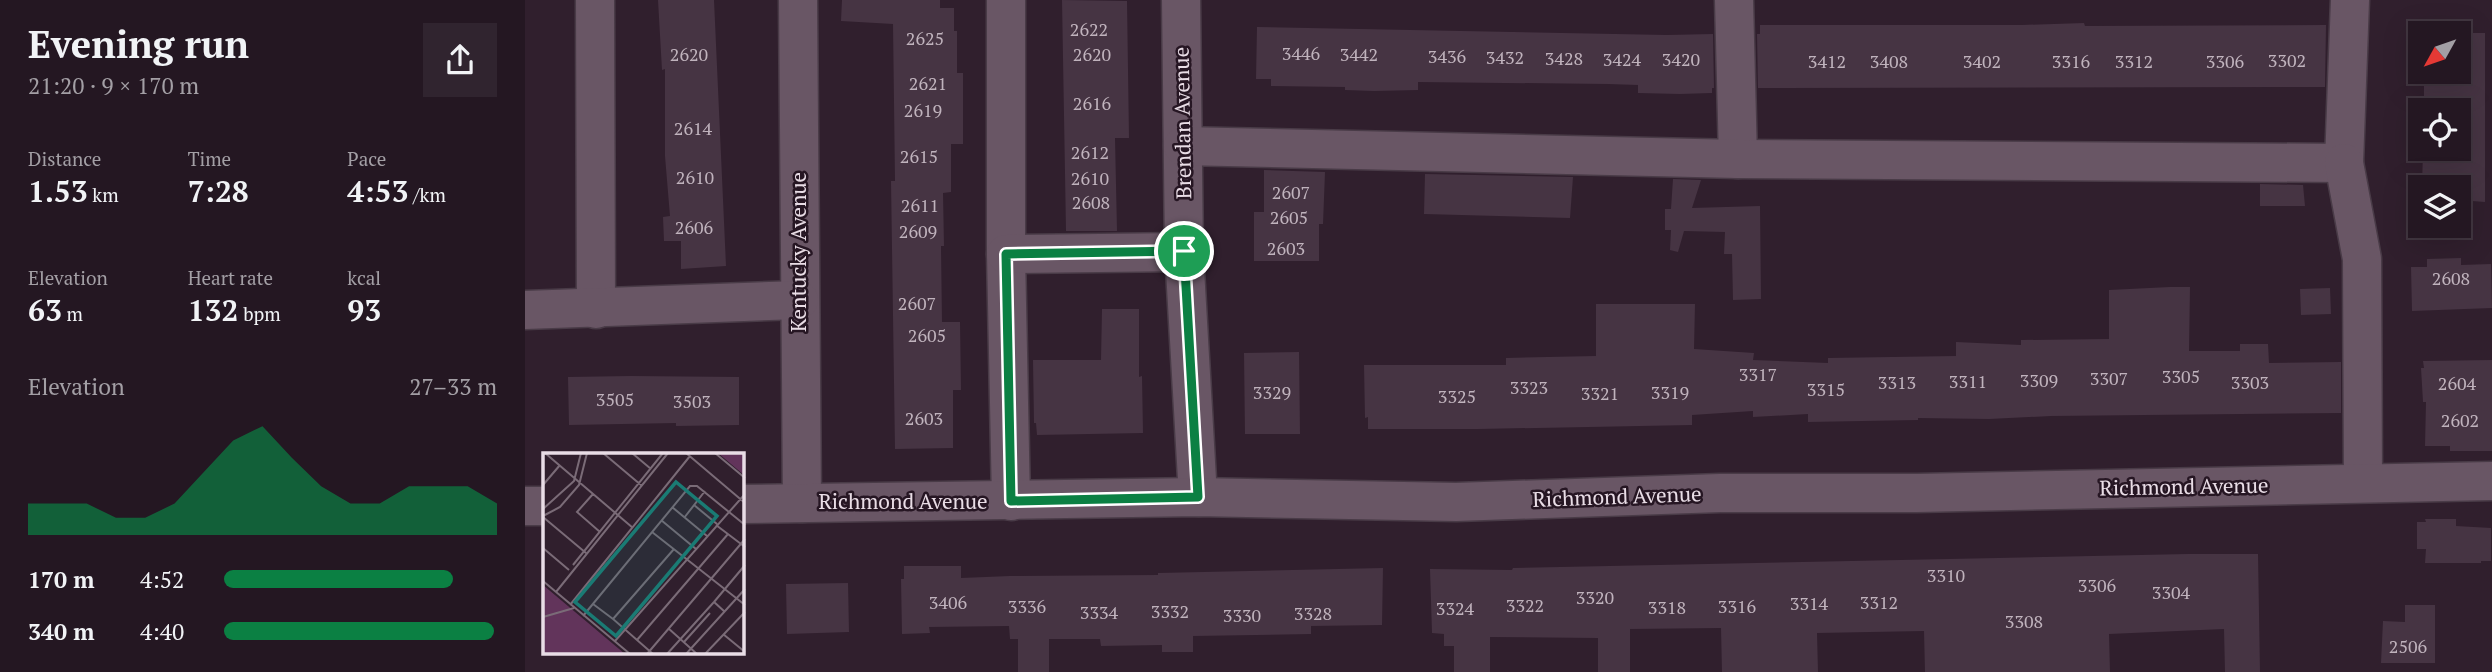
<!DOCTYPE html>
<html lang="en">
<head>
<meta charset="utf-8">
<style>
	:root { --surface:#241722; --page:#30242f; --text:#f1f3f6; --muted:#a39fa5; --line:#413640; --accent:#0b8043 }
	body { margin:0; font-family:"PT Serif",serif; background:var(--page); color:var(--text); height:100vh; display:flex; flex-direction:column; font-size:26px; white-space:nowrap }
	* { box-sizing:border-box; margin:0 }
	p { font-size:23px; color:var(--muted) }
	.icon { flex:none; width:38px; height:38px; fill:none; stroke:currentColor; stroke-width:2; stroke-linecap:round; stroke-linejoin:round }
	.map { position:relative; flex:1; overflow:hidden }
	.sheet { display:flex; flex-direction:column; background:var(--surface); width:525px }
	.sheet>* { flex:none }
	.needle { width:46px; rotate:230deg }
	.tools { position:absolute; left:1883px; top:21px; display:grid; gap:14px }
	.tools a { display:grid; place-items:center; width:63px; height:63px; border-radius:0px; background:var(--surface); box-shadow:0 7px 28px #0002,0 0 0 2px var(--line); font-size:35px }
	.pin { position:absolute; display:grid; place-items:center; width:60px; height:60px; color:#fff; margin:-30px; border:4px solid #fff; border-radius:50%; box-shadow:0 2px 7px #0007 }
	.round { display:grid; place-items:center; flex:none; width:74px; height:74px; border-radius:0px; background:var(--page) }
	.overview { display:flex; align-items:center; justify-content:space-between; height:119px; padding:0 28px }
	h1 { font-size:38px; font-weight:800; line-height:52px }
	.metrics { display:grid; grid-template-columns:repeat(3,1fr); gap:10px; height:119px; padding:7px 28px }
	.metrics div { display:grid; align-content:center }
	.metrics b { font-size:30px; font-weight:800 }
	.metrics small { font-size:19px; font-weight:400 }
	.metrics p { font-size:19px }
	.chart { height:196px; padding:14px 28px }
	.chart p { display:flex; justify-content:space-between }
	.chart svg { width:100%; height:126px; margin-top:7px; fill:var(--accent); opacity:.7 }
	ul { padding:0 28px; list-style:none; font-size:23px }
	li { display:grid; grid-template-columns:112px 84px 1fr; align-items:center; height:52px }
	li i { height:18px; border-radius:9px; background:var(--accent) }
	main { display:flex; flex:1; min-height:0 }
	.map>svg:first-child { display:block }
</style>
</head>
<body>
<main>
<section class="sheet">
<div class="overview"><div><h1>Evening run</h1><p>21:20 · 9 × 170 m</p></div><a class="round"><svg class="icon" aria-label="share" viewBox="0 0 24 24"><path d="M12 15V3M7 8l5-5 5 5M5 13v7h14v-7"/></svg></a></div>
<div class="metrics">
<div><p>Distance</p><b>1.53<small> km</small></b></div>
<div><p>Time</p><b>7:28</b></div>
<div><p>Pace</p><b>4:53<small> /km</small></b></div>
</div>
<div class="metrics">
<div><p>Elevation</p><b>63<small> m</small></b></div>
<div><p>Heart rate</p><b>132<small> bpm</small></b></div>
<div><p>kcal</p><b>93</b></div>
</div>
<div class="chart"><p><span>Elevation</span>27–33 m</p>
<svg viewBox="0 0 160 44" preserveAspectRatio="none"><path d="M0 44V33L10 33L20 33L30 38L40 38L50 33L60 22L70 11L80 6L90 17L100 27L110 33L120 33L130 27L140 27L150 27L160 33V44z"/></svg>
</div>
<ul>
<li><b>170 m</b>4:52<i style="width:84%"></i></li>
<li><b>340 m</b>4:40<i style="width:99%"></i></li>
</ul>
</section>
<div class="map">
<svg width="1967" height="672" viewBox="0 0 1967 672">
	<rect width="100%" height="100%" fill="#301f2d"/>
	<!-- building -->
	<g fill="#463443">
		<path d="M 133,0 L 189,0 L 201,266 L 156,269 L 156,241 L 139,241 L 138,217 L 145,216 L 140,156 L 140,69 L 137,70 Z"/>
		<path d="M 317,0 L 415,0 L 415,8 L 429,8 L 429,31 L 432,31 L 432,73 L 438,73 L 438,144 L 426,144 L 426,192 L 418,193 L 419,246 L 416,246 L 417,322 L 435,322 L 436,390 L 428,390 L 428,448 L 370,449 L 366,181 L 370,181 L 368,24 L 316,21 Z"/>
		<path d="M 537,0 L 602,1 L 604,138 L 590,138 L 592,231 L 541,231 Z"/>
		<path d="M 1559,23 L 1560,26 L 1801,25 L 1800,87 L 1233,88 L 1232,34 L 1235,34 L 1235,25 L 1497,25 Z"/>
		<path d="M 1899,23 L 1948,24 L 1948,33 L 1960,33 L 1960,202 L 1934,200 L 1934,187 L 1897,187 L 1898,149 L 1934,149 L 1934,110 L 1899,110 L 1899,72 L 1934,72 L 1934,33 L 1899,33 Z"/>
		<path d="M 732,27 L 1142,35 L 1188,34 L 1189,88 L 1187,88 L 1187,93 L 1155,94 L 1113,93 L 1113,85 L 1083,84 L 893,82 L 893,90 L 849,91 L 820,90 L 820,87 L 746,86 L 746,79 L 731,79 Z"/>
		<path d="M 739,170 L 800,172 L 798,224 L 794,224 L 794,261 L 729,261 L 729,212 L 739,212 Z"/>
		<path d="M 900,174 L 1048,177 L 1045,218 L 899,214 Z"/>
		<path d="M 1148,179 L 1176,180 L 1167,208 L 1235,206 L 1236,299 L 1208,300 L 1207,254 L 1199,254 L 1200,232 L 1159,231 L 1153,252 L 1145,250 L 1146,230 L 1140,230 L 1140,209 L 1146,209 Z"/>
		<path d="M 1735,184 L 1778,185 L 1780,206 L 1735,206 Z"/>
		<path d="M 1936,258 L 1936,265 L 1966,264 L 1967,308 L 1887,311 L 1886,267 L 1902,267 L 1902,259 Z"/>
		<path d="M 1645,287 L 1665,287 L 1664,351 L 1715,351 L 1715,344 L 1743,344 L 1744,363 L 1816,362 L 1816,413 L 1526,416 L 1464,419 L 1393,418 L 1393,420 L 1283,422 L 1283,414 L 1228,417 L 1228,411 L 1167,415 L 1167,425 L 953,429 L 843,429 L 843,417 L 840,418 L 839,365 L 981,365 L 981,358 L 1071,356 L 1071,304 L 1170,304 L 1169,349 L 1229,353 L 1228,360 L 1303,363 L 1303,358 L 1431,356 L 1431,342 L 1496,345 L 1496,340 L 1584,339 L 1584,290 Z"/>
		<path d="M 1805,288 L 1806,314 L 1776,315 L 1775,289 Z"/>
		<path d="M 577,309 L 614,309 L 614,377 L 617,376 L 618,433 L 512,435 L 511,423 L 509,423 L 508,360 L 576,360 Z"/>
		<path d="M 774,352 L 775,434 L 720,434 L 719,353 Z"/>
		<path d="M 1967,360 L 1967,451 L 1925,451 L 1925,446 L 1900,446 L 1901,402 L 1898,402 L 1896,368 L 1899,368 L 1898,361 Z"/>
		<path d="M 106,376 L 214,377 L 214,425 L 151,426 L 151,423 L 44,425 L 43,377 Z"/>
		<path d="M 1900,519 L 1931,519 L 1931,526 L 1966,528 L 1966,561 L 1956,561 L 1956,563 L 1900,563 L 1901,549 L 1892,549 L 1892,522 L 1901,522 Z"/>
		<path d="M 1663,554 L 1733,554 L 1735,672 L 1700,672 L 1699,629 L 1584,634 L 1585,672 L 1400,672 L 1399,631 L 1292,633 L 1293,672 L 1197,672 L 1196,628 L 1105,629 L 1105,672 L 1073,672 L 1073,638 L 965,637 L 965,672 L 929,672 L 929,646 L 919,646 L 919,634 L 907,633 L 905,569 L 987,570 L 988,568 Z"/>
		<path d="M 379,566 L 436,566 L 436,578 L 485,576 L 633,575 L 633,573 L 858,568 L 857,625 L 786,626 L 786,634 L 668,636 L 668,652 L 637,652 L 637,645 L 576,646 L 575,639 L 524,639 L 524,672 L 493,672 L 493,639 L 485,639 L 484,626 L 404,627 L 405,633 L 377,634 L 376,579 L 379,579 Z"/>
		<path d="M 323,583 L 324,632 L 262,634 L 261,584 Z"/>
		<path d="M 1880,605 L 1910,605 L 1910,663 L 1856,663 L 1858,621 L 1880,622 Z"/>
	</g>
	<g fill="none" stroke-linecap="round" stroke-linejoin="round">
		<!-- minor casing -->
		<g stroke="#493b47" stroke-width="41">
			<g id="minor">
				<path d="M 70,0 L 71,309"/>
				<path d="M 273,0 L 277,503"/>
				<path d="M 481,0 L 481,254 L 486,501"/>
				<path d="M 656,0 L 659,252 L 673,497"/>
				<path d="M 1209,0 L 1213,159"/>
				<path d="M 658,146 L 1213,159 L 1819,163 L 1825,0"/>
				<path d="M 1819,163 L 1837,259 L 1838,483"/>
				<path d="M 481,254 L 659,252"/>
				<path d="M 0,310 L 274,300"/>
				<path d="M 217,504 L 673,497 L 931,502 L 1195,493 L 1392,493 L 1967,481"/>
				<path d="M 0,506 L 19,506"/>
			</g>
		</g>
		<!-- minor -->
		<use href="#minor" stroke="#695665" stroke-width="38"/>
	</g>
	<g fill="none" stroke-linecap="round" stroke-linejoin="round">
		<!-- route casing -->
		<g stroke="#fff" stroke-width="14">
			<path id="route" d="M 659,251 L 673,497 L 486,501 L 481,254 Z"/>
		</g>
		<!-- route -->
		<use href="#route" stroke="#0b8043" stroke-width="9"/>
	</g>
	<g text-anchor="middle" stroke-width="5" stroke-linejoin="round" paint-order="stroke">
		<!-- number labels -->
		<g font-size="18" fill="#c0b3bd">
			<text x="564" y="36">2622</text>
			<text x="400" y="45">2625</text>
			<text x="776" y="60">3446</text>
			<text x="164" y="61">2620</text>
			<text x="567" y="61">2620</text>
			<text x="834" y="61">3442</text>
			<text x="922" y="63">3436</text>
			<text x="980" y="64">3432</text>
			<text x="1039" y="65">3428</text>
			<text x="1097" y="66">3424</text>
			<text x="1156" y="66">3420</text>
			<text x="1762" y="67">3302</text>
			<text x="1302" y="68">3412</text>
			<text x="1364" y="68">3408</text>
			<text x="1457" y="68">3402</text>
			<text x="1546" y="68">3316</text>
			<text x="1609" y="68">3312</text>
			<text x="1700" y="68">3306</text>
			<text x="403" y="90">2621</text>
			<text x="567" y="110">2616</text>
			<text x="398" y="117">2619</text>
			<text x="168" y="135">2614</text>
			<text x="565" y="159">2612</text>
			<text x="394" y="163">2615</text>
			<text x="170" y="184">2610</text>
			<text x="565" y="185">2610</text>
			<text x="766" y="199">2607</text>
			<text x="566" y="209">2608</text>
			<text x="395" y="212">2611</text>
			<text x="764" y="224">2605</text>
			<text x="169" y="234">2606</text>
			<text x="393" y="238">2609</text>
			<text x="761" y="255">2603</text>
			<text x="1926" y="285">2608</text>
			<text x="392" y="310">2607</text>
			<text x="402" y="342">2605</text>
			<text x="1233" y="381">3317</text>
			<text x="1656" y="383">3305</text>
			<text x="1584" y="385">3307</text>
			<text x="1514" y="387">3309</text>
			<text x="1443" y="388">3311</text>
			<text x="1372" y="389">3313</text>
			<text x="1725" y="389">3303</text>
			<text x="1932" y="390">2604</text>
			<text x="1004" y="394">3323</text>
			<text x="1301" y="396">3315</text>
			<text x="747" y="399">3329</text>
			<text x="1145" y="399">3319</text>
			<text x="1075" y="400">3321</text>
			<text x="932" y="403">3325</text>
			<text x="90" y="406">3505</text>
			<text x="167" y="408">3503</text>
			<text x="399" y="425">2603</text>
			<text x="1935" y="427">2602</text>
			<text x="1421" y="582">3310</text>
			<text x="1572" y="592">3306</text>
			<text x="1646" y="599">3304</text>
			<text x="1070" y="604">3320</text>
			<text x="423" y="609">3406</text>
			<text x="1354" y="609">3312</text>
			<text x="1284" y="610">3314</text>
			<text x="1000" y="612">3322</text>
			<text x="502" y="613">3336</text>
			<text x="1212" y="613">3316</text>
			<text x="1142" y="614">3318</text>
			<text x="930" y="615">3324</text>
			<text x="645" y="618">3332</text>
			<text x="574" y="619">3334</text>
			<text x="788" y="620">3328</text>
			<text x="717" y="622">3330</text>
			<text x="1499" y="628">3308</text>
			<text x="1883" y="653">2506</text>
		</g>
		<!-- street labels -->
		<g font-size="21" fill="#e9dde6" stroke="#261623">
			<text transform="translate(658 123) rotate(-91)" y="7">Brendan Avenue</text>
			<text transform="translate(274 252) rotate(-90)" y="7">Kentucky Avenue</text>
			<text transform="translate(1659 487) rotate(-1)" y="7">Richmond Avenue</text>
			<text transform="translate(1092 497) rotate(-2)" y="7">Richmond Avenue</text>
			<text x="378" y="509">Richmond Avenue</text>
		</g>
	</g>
	<!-- overview -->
	<g transform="translate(18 453)">
		<rect width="201" height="201" fill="#301f2d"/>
		<path d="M 175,0 L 201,0 L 201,22 ZM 0,132 L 82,201 L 0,201 Z" fill="#62345b"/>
		<path fill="none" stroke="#7a6b77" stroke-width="2" d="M 2,0 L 90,75M 60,0 L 98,32M 89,0 L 108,16M 143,0 L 202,50M 172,0 L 202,25M 0,32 L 17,12M 50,41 L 34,59 L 57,79M 151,52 L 174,71M 129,54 L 164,83M 0,56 L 31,28 L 38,0M 0,63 L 17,54 L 36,32 L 44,0M 0,64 L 43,100M 141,65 L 162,38M 118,67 L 153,96M 173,72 L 202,94M 109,79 L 202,152M 0,95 L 26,117M 30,112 L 120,0M 0,128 L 87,201M 13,139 L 125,0M 171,149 L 202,112M 50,151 L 70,166M 27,152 L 147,3M 40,163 L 147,33 L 154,33 L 202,72M 0,164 L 31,155M 125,175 L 154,201M 180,181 L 202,199M 94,187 L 185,81M 72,188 L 202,41M 141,189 L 167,160M 104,201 L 202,86M 110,201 L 70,166 L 131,96M 124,201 L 171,149 L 182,159M 143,201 L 202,136M 162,201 L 202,159"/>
		<path fill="#1a7b74" fill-opacity="0.15" stroke="#1a7b74" stroke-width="3.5" d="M 133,29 L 174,63 L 73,183 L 32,149 Z"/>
		<rect width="201" height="201" fill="none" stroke="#e9dde6" stroke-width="3.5"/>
	</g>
</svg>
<div class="tools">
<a><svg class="needle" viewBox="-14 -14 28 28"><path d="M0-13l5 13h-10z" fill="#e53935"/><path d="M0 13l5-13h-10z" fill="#a39fa5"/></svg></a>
<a><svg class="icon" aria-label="locate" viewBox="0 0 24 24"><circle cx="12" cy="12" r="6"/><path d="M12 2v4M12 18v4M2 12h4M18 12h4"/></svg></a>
<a><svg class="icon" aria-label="layers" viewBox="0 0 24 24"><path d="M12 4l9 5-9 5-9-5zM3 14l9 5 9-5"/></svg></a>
</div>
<div class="pin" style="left:659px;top:251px;background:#1e9e55"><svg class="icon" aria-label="arrive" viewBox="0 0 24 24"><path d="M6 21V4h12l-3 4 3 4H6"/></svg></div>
</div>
</main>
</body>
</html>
